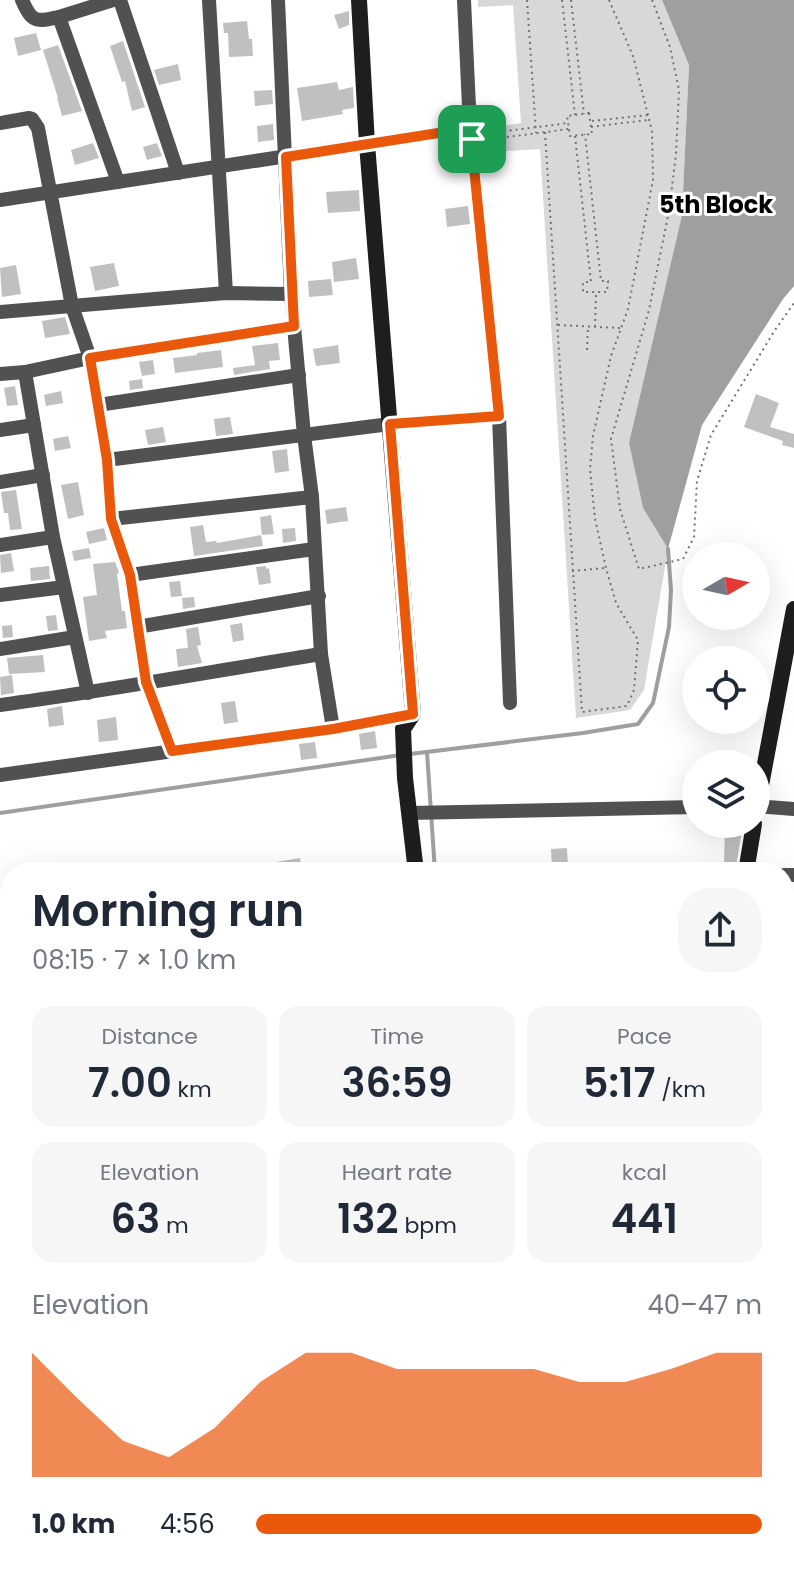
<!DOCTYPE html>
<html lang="en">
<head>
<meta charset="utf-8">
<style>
	:root { --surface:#fff; --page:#f6f6f7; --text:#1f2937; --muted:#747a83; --accent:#ea580c }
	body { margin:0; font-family:Poppins,sans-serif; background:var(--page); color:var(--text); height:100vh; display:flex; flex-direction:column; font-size:30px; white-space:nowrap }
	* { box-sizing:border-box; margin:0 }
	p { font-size:26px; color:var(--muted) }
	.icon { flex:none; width:44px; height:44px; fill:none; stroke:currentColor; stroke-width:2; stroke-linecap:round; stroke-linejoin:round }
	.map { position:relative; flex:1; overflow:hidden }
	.details { position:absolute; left:0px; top:862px; width:794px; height:708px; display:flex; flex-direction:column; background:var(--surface); border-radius:32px 32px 0 0; box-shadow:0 8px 32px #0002 }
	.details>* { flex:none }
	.needle { width:52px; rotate:81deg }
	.controls { position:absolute; left:682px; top:542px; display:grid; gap:16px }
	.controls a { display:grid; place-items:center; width:88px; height:88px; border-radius:50%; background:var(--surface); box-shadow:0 8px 32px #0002; font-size:40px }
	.pin { position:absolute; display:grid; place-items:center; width:68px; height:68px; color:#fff; margin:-34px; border-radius:16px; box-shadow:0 4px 12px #0006 }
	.round { display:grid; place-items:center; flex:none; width:84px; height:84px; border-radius:32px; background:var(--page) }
	.overview { display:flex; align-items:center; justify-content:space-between; height:136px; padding:0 32px }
	h1 { font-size:44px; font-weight:600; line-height:60px }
	.figures { display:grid; grid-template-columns:repeat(3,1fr); gap:12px; height:136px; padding:8px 32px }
	.figures div { display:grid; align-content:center; border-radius:20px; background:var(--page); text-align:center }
	.figures b { font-size:40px; font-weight:600 }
	.figures small { font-size:22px; font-weight:400 }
	.figures p { font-size:22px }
	.chart { height:224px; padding:16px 32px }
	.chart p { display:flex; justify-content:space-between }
	.chart svg { width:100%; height:144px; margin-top:8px; fill:var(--accent); opacity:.7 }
	ul { padding:0 32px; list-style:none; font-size:26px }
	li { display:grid; grid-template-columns:128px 96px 1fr; align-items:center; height:60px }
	li i { height:20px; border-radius:10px; background:var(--accent) }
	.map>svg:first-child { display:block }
</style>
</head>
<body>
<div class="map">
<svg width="794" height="1570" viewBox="0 0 794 1570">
	<rect width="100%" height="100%" fill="#fff"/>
	<!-- green -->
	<path fill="#d8d8d8" d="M 478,0 L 662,0 L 689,65 L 682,215 L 629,443 L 643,508 L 668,549 L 644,690 L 630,710 L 576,718 L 540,149 L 489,152 L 488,128 L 521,123 L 513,5 L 478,7 Z"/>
	<!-- water -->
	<path fill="#9f9f9f" d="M 662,0 L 794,0 L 794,286 L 783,299 L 702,425 L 668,549 L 643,508 L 629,443 L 682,215 L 689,65 Z"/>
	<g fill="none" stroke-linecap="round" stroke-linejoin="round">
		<!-- stream -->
		<g stroke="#9f9f9f" stroke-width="4">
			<path d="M 427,752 L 435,872"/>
			<path d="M 410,754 L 583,733 L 638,724 L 653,703 L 669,627 L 671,590 L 668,549"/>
			<path d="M 0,813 L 401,755"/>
			<path d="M 784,948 L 794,949"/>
		</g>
	</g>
	<!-- building -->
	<g fill="#c0c0c0">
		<path d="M 349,11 L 349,25 L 339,29 L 334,15 Z"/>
		<path d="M 247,21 L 249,39 L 252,39 L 253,56 L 229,57 L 228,33 L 224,33 L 223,23 Z"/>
		<path d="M 36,33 L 41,50 L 18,56 L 14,38 Z"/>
		<path d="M 123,41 L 145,107 L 132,111 L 125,81 L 122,82 L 110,46 Z"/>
		<path d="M 58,45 L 82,111 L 62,116 L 57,98 L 58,98 L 43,50 Z"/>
		<path d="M 178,64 L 181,80 L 159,85 L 154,70 Z"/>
		<path d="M 337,82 L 339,90 L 353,87 L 354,108 L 342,110 L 343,114 L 302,121 L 297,88 Z"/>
		<path d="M 272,90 L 273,104 L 255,106 L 254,91 Z"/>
		<path d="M 273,124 L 274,140 L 258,142 L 257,126 Z"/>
		<path d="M 93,143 L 99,158 L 75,165 L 71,150 Z"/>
		<path d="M 157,143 L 162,156 L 147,160 L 143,147 Z"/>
		<path d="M 359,190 L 360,211 L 328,213 L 326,192 Z"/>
		<path d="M 468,206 L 470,224 L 447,227 L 445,209 Z"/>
		<path d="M 356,258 L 359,279 L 334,282 L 332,262 Z"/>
		<path d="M 114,263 L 119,286 L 95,291 L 90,267 Z"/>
		<path d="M 16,265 L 21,294 L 2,297 L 0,268 Z"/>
		<path d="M 331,279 L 333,295 L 309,297 L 308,281 Z"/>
		<path d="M 65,317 L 70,334 L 45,338 L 42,321 Z"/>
		<path d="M 278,343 L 280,360 L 269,361 L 270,369 L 234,375 L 233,368 L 255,365 L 252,346 Z"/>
		<path d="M 338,345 L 340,363 L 316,366 L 313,349 Z"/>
		<path d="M 221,350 L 223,367 L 175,373 L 173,358 L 197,355 L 197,353 Z"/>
		<path d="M 153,360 L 155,374 L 142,376 L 139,362 Z"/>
		<path d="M 142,379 L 143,388 L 130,390 L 129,381 Z"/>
		<path d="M 15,386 L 18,405 L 7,406 L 4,388 Z"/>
		<path d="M 61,391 L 63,403 L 46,406 L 44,395 Z"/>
		<path d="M 756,394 L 779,403 L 770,427 L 794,434 L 794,448 L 782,445 L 783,441 L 744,427 Z"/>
		<path d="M 230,417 L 233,434 L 216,436 L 214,419 Z"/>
		<path d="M 163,427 L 166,442 L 148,445 L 145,430 Z"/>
		<path d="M 68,436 L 71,448 L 55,451 L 53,439 Z"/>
		<path d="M 287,449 L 289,471 L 275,473 L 272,451 Z"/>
		<path d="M 78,482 L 84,515 L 68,519 L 61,485 Z"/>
		<path d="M 16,490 L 22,529 L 10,530 L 8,513 L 4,513 L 1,492 Z"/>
		<path d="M 346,507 L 348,521 L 327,524 L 325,510 Z"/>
		<path d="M 271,515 L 274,534 L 262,535 L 260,517 Z"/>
		<path d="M 203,525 L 206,542 L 216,541 L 217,543 L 261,535 L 263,546 L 194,556 L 190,527 Z"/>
		<path d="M 104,528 L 107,540 L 89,544 L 86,532 Z"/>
		<path d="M 295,528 L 296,541 L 283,543 L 282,529 Z"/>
		<path d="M 89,548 L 91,558 L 74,561 L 72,551 Z"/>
		<path d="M 11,553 L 14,571 L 1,573 L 0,555 Z"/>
		<path d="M 115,562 L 119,573 L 117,574 L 122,611 L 125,611 L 127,628 L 105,631 L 107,638 L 89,641 L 83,597 L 97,595 L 93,564 Z"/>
		<path d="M 49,566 L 50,579 L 31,581 L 30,568 Z"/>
		<path d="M 266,566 L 266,569 L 269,568 L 271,583 L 259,585 L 256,567 Z"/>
		<path d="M 180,581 L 182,596 L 171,597 L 169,582 Z"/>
		<path d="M 194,597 L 195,607 L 183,609 L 182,598 Z"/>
		<path d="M 56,615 L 58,630 L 48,631 L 46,616 Z"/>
		<path d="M 242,623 L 244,640 L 233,642 L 230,625 Z"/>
		<path d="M 12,625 L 13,637 L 3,638 L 2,626 Z"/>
		<path d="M 198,627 L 201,645 L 197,646 L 202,663 L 178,667 L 176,649 L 188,648 L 186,629 Z"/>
		<path d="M 43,655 L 45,672 L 9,674 L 7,658 Z"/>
		<path d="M 12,675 L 14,693 L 1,695 L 0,677 Z"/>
		<path d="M 235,701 L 238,722 L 224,724 L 221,703 Z"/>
		<path d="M 62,706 L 64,725 L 49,727 L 47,709 Z"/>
		<path d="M 116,717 L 118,740 L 99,742 L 97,720 Z"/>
		<path d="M 375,731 L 377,748 L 361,750 L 359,734 Z"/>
		<path d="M 315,742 L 317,758 L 301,760 L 299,744 Z"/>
		<path d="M 725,824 L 743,824 L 736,867 L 724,866 Z"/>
		<path d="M 567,848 L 568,869 L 552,869 L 551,849 Z"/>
		<path d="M 300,858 L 302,872 L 278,872 L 276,862 Z"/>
		<path d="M 784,1075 L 794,1076 L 794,1100 L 784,1099 Z"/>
		<path d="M 735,1560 L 749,1560 L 748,1570 L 734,1570 Z"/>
	</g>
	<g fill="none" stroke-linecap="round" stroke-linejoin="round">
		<!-- path -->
		<g stroke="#737373" stroke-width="2" stroke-dasharray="2 4" stroke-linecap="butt">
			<path d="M 527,0 L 536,133"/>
			<path d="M 562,0 L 575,115"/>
			<path d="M 571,0 L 584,114"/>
			<path d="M 652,0 L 670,47 L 679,90 L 676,154 L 669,211 L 649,310 L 611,439 L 620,509 L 639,569 L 683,559 L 694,537 L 697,481 L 711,435 L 775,330 L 794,303"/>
			<path d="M 589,113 L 592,134 L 570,136 L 567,116 Z"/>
			<path d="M 592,121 L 648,115"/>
			<path d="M 591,127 L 648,120"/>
			<path d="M 545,132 L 582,712 L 627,706 L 634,690 L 638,640 L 616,603 L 606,568 L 595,519 L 590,469 L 593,436 L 611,356 L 628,309 L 653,180 L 652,131 L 633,56 L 609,0"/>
			<path d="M 493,136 L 499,132 L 568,123"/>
			<path d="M 575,136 L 591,282 L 583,282 L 583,292 L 607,292 L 608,281 L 601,281 L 585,134"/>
			<path d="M 483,138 L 492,137 L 499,138 L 569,129"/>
			<path d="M 558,325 L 620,328"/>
			<path d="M 595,327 L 596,293"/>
			<path d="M 587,350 L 588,327"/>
			<path d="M 572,571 L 605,568"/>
		</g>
		<!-- street -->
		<g stroke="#515151" stroke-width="14">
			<path d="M 22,0 C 32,23 36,22 59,17"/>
			<path d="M 113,0 L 59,17 L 118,182"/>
			<path d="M 120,0 L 178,173"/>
			<path d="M 209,0 L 226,293"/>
			<path d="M 278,0 L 291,294 L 304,435 L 312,497 L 321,654 L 333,729"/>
			<path d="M 464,0 L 470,128 L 499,416 L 510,703"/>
			<path d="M 0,123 L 29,118 L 32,119 L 38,128 L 72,306 L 90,358 L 107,460 L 111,519 L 130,575 L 146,682 L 172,751"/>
			<path d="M 0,200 L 470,128"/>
			<path d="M 0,312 L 226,293 L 291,294"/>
			<path d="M 25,372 L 53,537 L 88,693"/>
			<path d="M 0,374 L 25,372 L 90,358 L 294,326"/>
			<path d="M 98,405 L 299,375"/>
			<path d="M 0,430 L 34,425"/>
			<path d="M 107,460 L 390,424 L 499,416"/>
			<path d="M 0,482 L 43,475"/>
			<path d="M 111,519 L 312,497"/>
			<path d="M 0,545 L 53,537"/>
			<path d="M 130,575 L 314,549"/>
			<path d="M 0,595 L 64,587"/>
			<path d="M 137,627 L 319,596"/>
			<path d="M 0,649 L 75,637"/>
			<path d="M 0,705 C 107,691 214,671 321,654"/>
			<path d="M 0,775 L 333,729 L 413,714"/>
			<path d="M 756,806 L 794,809"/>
			<path d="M 409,813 L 696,807"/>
			<path d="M 784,875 L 794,875"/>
			<path d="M 784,1062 L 794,1063"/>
			<path d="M 784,1129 L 794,1130"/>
			<path d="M 784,1199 L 794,1200"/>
			<path d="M 784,1271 L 794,1272"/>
			<path d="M 784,1543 L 794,1544"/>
			<path d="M 430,1568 L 442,1570"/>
			<path d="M 30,1570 L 30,1560"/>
			<path d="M 247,1570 L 248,1560"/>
			<path d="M 377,1570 L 379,1560"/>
		</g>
		<!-- secondary -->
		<g stroke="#1e1e1e" stroke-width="16">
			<path d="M 359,0 L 367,144 L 413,714 L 403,729 L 405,778 L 416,872"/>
			<path d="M 756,812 L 794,609"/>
			<path d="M 746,872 L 754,824"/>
			<path d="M 0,1330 L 10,1330"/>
			<path d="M 784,1366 L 794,1367"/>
		</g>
	</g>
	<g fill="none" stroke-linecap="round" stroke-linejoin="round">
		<!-- route casing -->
		<g stroke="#fff" stroke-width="16">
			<path id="route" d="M 470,128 L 499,416 L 390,424 L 413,714 L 333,729 L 172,751 L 146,682 L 130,575 L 111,519 L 107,460 L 90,358 L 294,326 L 286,157 Z"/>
		</g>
		<!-- route -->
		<use href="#route" stroke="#ea580c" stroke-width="10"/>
	</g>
	<g text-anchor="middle" stroke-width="6" stroke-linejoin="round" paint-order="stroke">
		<!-- neighbourhood labels -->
		<g font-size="24" font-weight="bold" fill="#000" stroke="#fff">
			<text x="716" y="213">5th Block</text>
		</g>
	</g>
</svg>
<div class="controls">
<a><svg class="needle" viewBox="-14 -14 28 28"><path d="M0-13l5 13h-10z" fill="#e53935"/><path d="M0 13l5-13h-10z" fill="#747a83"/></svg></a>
<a><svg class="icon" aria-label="locate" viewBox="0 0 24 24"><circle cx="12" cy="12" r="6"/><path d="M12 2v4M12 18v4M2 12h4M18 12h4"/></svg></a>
<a><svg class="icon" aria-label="layers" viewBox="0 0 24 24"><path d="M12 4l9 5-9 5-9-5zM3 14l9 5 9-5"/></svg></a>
</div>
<div class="pin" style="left:472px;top:139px;background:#1e9e55"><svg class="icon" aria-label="arrive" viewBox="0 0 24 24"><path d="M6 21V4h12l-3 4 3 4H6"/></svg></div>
<section class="details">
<div class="overview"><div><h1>Morning run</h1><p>08:15 · 7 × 1.0 km</p></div><a class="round"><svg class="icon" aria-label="share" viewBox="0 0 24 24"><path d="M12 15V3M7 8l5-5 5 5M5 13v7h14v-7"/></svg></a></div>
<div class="figures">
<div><p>Distance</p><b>7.00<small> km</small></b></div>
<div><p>Time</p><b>36:59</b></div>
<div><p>Pace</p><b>5:17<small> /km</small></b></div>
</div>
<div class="figures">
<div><p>Elevation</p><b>63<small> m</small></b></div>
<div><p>Heart rate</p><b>132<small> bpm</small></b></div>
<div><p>kcal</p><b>441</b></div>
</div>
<div class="chart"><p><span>Elevation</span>40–47 m</p>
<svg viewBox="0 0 160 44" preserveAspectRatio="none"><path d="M0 44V6L10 20L20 33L30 38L40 29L50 15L60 6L70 6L80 11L90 11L100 11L110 11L120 15L130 15L140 11L150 6L160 6V44z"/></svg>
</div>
<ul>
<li><b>1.0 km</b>4:56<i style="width:100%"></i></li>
</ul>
</section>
</div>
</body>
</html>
